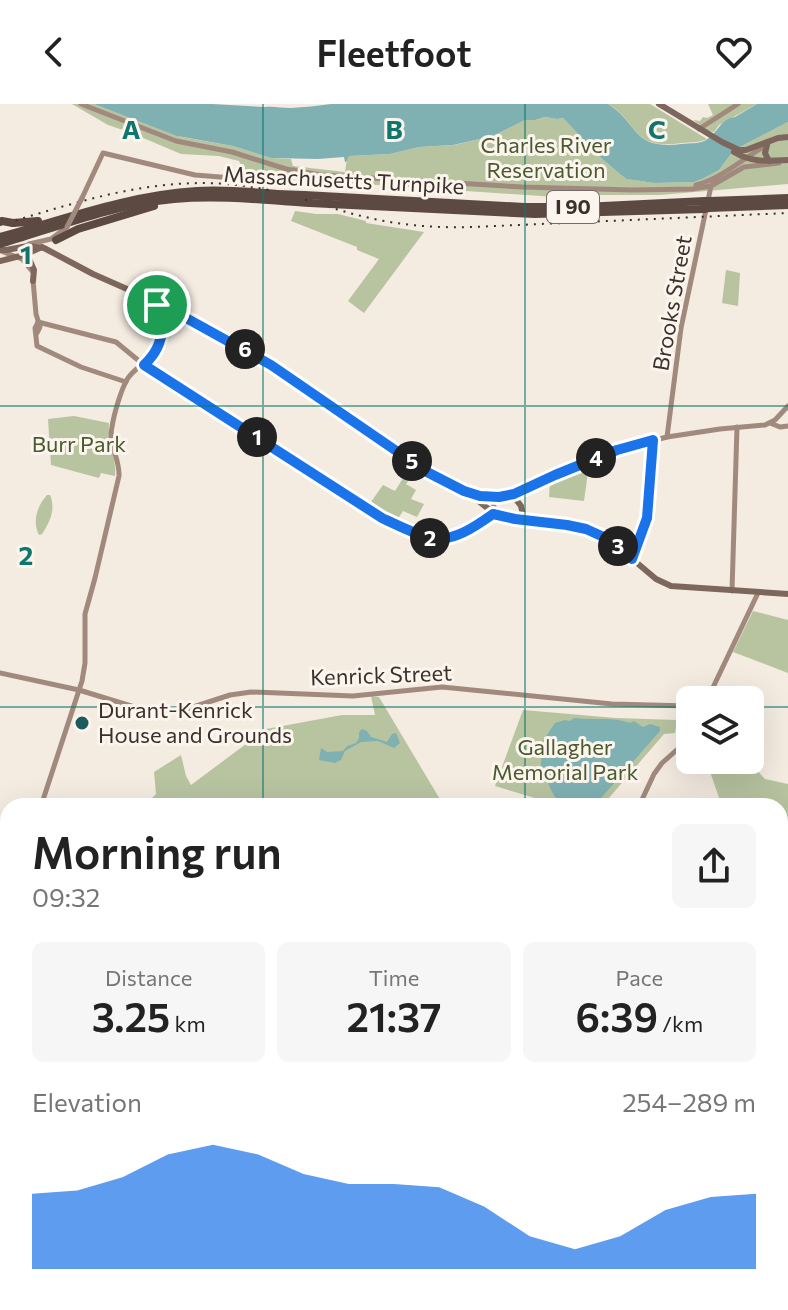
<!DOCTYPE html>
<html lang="en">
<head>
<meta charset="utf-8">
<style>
	:root { --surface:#fff; --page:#f6f6f6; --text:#222; --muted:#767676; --accent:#1a73e8 }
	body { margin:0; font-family:Commissioner,sans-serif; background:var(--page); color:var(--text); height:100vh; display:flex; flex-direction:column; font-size:30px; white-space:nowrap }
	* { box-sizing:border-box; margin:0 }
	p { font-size:26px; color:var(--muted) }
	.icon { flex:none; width:44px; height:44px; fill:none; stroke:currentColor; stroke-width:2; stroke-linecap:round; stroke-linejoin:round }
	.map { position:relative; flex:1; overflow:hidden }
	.sheet { position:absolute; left:0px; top:694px; width:788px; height:512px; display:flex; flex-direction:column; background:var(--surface); border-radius:24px 24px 0 0; box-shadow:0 8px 32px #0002 }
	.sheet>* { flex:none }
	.fabs { position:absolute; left:676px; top:582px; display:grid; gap:16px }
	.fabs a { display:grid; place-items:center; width:88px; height:88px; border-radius:12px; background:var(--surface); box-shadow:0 8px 32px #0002; font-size:40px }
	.pin { position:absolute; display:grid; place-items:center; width:68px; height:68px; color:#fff; margin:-34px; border:4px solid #fff; border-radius:50%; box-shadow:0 2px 8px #0007 }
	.km { position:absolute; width:40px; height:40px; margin:-20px; border-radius:50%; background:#222; color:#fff; font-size:22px; line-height:40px; text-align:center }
	.round { display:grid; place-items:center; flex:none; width:84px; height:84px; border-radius:12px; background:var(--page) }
	.summary { display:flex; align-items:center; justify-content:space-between; height:136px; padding:0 32px }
	h1 { font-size:44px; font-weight:600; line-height:60px }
	.stats { display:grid; grid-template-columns:repeat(3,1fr); gap:12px; height:136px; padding:8px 32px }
	.stats div { display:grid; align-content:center; border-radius:12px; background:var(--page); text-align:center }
	.stats b { font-size:40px; font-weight:600 }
	.stats small { font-size:22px; font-weight:400 }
	.stats p { font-size:22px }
	.chart { height:224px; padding:16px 32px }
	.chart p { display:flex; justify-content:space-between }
	.chart svg { width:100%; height:144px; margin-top:8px; fill:var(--accent); opacity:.7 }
	header { display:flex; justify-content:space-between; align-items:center; height:104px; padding:0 32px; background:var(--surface); font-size:36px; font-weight:600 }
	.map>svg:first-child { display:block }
</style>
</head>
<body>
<header><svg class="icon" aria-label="back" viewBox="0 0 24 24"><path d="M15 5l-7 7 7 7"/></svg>Fleetfoot<svg class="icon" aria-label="heart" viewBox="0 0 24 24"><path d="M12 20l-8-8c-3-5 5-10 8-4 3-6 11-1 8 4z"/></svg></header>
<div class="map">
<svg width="788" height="1206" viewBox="0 0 788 1206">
	<rect width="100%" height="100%" fill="#f4ebe1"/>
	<!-- green -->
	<g fill="#b8c4a0">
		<path d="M 72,0 L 94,0 L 181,33 L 233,42 L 271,54 L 291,55 L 293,62 L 345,68 L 347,54 L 349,52 L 390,50 L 419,43 L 454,41 L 493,32 L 525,16 L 535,16 L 545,13 L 557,15 L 563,14 L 600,53 L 621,71 L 628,75 L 654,79 L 694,78 L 702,75 L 719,66 L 734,46 L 788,18 L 788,80 L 660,91 L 560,91 L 556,93 L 276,74 L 237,76 L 241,61 L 239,57 L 219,52 L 181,50 L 129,28 L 108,21 Z"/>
		<path d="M 608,0 L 650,0 L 707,35 C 699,39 691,38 682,39 C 630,46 641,20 608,0 Z"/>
		<path d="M 708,0 L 757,0 L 719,21 L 714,28 L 708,27 L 693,16 L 700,17 L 703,13 L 707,14 L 713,11 Z"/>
		<path d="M 295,107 L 316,110 L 338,110 L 366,117 L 366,119 L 424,128 L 364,209 L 348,197 L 379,155 L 357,146 L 357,143 L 291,117 Z"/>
		<path d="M 726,166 L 740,169 L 738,202 L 722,199 Z"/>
		<path d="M 74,312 L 109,319 C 107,338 117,354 115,372 L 101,369 L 99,374 L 51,361 L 48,315 Z"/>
		<path d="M 589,361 L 584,397 L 549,393 L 550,377 Z"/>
		<path d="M 410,363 L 416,366 L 406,380 L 416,386 L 411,395 L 424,400 L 417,413 L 403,407 L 395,419 L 368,402 L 383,381 L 395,387 Z"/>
		<path d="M 47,391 L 50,391 C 56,405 50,418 42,430 L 39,431 C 32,418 37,402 47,391 Z"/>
		<path d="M 753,507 L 788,516 L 788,569 L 733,548 Z"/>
		<path d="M 371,592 L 379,593 L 444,702 L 153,702 L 151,695 L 156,690 L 154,668 L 181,651 L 186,672 L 191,681 L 266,625 L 342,611 L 375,611 Z"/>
		<path d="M 523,606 L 616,614 L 677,616 L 675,629 L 664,630 L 602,702 L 550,702 L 545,697 L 495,682 Z"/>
		<path d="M 697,656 L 748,656 L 765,675 L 788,680 L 788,742 L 780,741 L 780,702 L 722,702 L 709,665 Z"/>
		<path d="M 788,920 L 788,974 L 780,987 L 780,934 Z"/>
	</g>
	<!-- water -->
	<g fill="#7fb0b2">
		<path d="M 94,0 L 212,0 L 265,3 C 274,2 281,4 291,4 C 304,3 318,2 331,0 L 608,0 C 640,20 631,46 681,40 C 689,39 700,40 706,36 C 719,28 720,15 735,13 L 757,0 L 788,0 L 788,18 L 734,46 L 719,66 L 702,75 L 694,78 L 654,79 L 627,75 L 621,71 L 600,53 L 563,14 L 557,15 L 545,13 L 535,16 L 525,16 L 493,32 L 453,41 L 419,43 L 390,50 L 349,52 L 346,58 L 345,58 L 344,53 L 318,55 L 271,54 L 233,42 L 177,32 Z"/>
		<path d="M 574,614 C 590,616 616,613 630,619 L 634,617 L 643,623 L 650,620 L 660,623 L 660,627 L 594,702 C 586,702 575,704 568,702 C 554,699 546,678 546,665 L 541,662 L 542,638 L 555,619 L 565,616 L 570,617 Z"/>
		<path d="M 362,625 L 367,627 L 371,633 L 387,638 L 392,630 L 396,629 L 400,639 L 394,644 L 378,637 L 361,638 L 345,647 L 341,656 L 335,659 L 319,656 L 321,644 L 327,648 L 343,647 L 347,642 L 356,639 L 359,634 L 359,628 Z"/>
		<path d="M 780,1021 L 788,1025 L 788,1191 L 780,1185 Z"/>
	</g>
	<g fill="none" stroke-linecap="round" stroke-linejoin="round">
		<!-- secondary -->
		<g stroke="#a18a7d" stroke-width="5">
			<path d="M 81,0 L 176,37 L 232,48 L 286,65 L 321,71 L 522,83 L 633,86 L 692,85 L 711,82 L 744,63 L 779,59"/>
			<path d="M 699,25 L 738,0"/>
			<path d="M 696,81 C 723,74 743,54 767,41"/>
			<path d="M 82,94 L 103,49 L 195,71 L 245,75 L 290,71 L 294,66"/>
			<path d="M 29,140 L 51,135 L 67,123"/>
			<path d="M 1,147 L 22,155 L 32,167"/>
			<path d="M 33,176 L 36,210 L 40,223 L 37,229"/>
			<path d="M 38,218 L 116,238 L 144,261 L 183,284 L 376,411 L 422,432 L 440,435 L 457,432 L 469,426 L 497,408 L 515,410 L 521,413"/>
			<path d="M 38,218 L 35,224 L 37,242 L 81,263 L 126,278"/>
			<path d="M 770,319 L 780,323 L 788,322"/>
			<path d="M 667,333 L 681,224 L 711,82 L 717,74"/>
			<path d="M 493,409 L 494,399 L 497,395 L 523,386 L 555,371 L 617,346 L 667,333 L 720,325 L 765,321 L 775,316 L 788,302"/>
			<path d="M 632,455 L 647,414 L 653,336"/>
			<path d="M 732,487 L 737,323"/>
			<path d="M 0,569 L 79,586 L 141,605 L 157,608 L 184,606 L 230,591 L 251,588 L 353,592 L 442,583 L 612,600 L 690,602"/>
			<path d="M 707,596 L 758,489"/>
			<path d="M 41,702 L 82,577 L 85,559 L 85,510 L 95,474 L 119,372 C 120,355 108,340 112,323 C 114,310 121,285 128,274 C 139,259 153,258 160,236 C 165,223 158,212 159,199 L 157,201 L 158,206"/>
			<path d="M 639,702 L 654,670 L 662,659 L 680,643 L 690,626"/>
			<path d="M 782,884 L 788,869"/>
			<path d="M 0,909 L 8,907"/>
			<path d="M 343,1198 L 350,1206"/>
		</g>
		<!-- primary -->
		<g stroke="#7d675c" stroke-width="6">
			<path d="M 659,0 L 722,38 L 739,46 L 746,46 L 778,34 L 788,33"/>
			<path d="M 767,41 L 765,49 L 769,57"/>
			<path d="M 734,48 C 752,59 768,57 788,56"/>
			<path d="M 0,146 L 6,146 L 28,142 L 44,144 L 93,170 L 170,204 L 271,261 L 439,375 L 478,392 L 515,394 L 521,402 L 524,415"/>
			<path d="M 27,150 L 34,166 L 33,177"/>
			<path d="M 0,157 L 24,151 L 42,143"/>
			<path d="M 471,391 L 496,411 L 567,421 L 601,431 L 617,442 L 656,475 L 671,482 L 788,490"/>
			<path d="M 780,884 L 788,885"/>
			<path d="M 780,891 L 788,892"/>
			<path d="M 0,1039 L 8,1040"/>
			<path d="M 780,1196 L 788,1203"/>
			<path d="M 335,1206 L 340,1198"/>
			<path d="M 351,1206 L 402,1198"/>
		</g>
		<!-- highway -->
		<g stroke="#5c4a42" stroke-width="8">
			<path d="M 304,91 L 524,103 L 583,103 L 705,97"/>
			<path d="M 710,97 L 788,94"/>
			<path d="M 330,100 L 535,110 L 704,105"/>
			<path d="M 709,104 L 788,101"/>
			<path d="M 13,119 L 38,117"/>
			<path d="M 0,133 C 65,115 129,91 197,87 C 224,85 251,88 277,90"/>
			<path d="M 56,136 L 78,125 L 154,102"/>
			<path d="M 0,140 C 57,123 115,100 174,95 C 219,91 264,96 310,99"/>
		</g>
		<!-- tram -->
		<path stroke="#3b302b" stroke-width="2" d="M 780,887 L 788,888"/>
		<!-- rail -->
		<path stroke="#3b302b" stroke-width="2" stroke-dasharray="2 6" stroke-linecap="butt" d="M 0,121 C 82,97 158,70 245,82 C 288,87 328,105 370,114 C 404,122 438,124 473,123 L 788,109"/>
		<!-- secondary-bridge -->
		<path stroke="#a18a7d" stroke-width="5" d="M 67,123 L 82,94"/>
		<!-- highway-bridge -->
		<g stroke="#5c4a42" stroke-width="8">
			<path d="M 277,90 L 304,91"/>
			<path d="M 705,97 L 710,97"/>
			<path d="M 310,99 L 330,100"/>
			<path d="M 704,105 L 709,104"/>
			<path d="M 2,117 L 13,119"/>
		</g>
	</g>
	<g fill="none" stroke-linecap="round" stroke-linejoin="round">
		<!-- route casing -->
		<g stroke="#fff" stroke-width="16">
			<path id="route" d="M 159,199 L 271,261 L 427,368 L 464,387 L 480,392 L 499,393 L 514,390 L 555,371 L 617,346 L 653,336 L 647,414 L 632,455 L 608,435 L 586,425 L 567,421 L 515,415 L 493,410 C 444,445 435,439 382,414 L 144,261 C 161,245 166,226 157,205 Z"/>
		</g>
		<!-- route -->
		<use href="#route" stroke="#1a73e8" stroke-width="10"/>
	</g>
	<!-- grid -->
	<path fill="none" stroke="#0f766e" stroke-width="2" stroke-opacity="0.55" d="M 263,0 L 263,702M 525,0 L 525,702M 0,302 L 788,302M 0,603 L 690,603M 750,603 L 788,603M 0,904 L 8,904M 780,904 L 788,904M 263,1198 L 263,1206M 525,1198 L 525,1206"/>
	<!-- markers -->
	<circle fill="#1f5a5e" stroke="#fbf5ee" stroke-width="3" cx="82" cy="619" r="8"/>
	<g text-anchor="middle" stroke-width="6" stroke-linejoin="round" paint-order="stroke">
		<!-- shield labels -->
		<rect fill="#fbf5ee" stroke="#756b66" stroke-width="2" x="547" y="87" width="52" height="32" rx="6"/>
		<g font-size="20" font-weight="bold" fill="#3b302b">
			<text x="573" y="110">I 90</text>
		</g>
		<!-- park labels -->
		<g font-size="22" fill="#4a5a2e" stroke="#fbf5ee">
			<text x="546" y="49">Charles River<tspan x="546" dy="25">Reservation</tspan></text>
			<text x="79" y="348">Burr Park</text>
			<text x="565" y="651">Gallagher<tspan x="565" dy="25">Memorial Park</tspan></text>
		</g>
		<!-- street labels -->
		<g font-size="22" fill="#3b302b" stroke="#fbf5ee">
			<text transform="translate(344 76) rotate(3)" y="8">Massachusetts Turnpike</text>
			<text transform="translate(672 199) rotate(-80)" y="8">Brooks Street</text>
			<text transform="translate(381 571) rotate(-2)" y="8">Kenrick Street</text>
		</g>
		<!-- poi labels -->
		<g font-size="22" fill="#3b302b" stroke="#fbf5ee" text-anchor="start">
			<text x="98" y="614">Durant-Kenrick<tspan x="98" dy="25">House and Grounds</tspan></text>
		</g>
	</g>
	<g font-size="26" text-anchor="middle" font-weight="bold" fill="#0f766e" stroke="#fbf5ee" stroke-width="6" stroke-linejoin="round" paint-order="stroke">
		<text x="131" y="35">A</text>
		<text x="394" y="35">B</text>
		<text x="657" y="35">C</text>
		<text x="26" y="160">1</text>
		<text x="26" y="461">2</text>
	</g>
</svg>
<div class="fabs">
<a><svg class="icon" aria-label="layers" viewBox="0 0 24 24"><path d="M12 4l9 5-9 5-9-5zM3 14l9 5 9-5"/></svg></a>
</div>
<div class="pin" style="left:157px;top:201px;background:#1e9e55"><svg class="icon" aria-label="arrive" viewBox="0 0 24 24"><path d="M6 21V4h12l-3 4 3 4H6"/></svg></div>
<b class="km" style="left:257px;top:333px">1</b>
<b class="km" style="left:430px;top:434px">2</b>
<b class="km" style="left:618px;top:442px">3</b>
<b class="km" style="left:596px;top:354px">4</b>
<b class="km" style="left:412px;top:357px">5</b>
<b class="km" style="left:245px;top:245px">6</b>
<section class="sheet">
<div class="summary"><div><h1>Morning run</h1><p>09:32</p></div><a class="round"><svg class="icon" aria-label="share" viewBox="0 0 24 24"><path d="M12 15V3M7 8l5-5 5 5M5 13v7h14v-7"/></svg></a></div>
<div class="stats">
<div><p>Distance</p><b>3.25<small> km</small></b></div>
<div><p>Time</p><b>21:37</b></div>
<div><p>Pace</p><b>6:39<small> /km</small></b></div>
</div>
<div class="chart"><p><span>Elevation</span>254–289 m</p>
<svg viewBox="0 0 160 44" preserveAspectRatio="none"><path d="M0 44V21L10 20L20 16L30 9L40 6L50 9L60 15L70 18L80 18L90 19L100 25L110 34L120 38L130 34L140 26L150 22L160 21V44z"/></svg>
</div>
</section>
</div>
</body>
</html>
